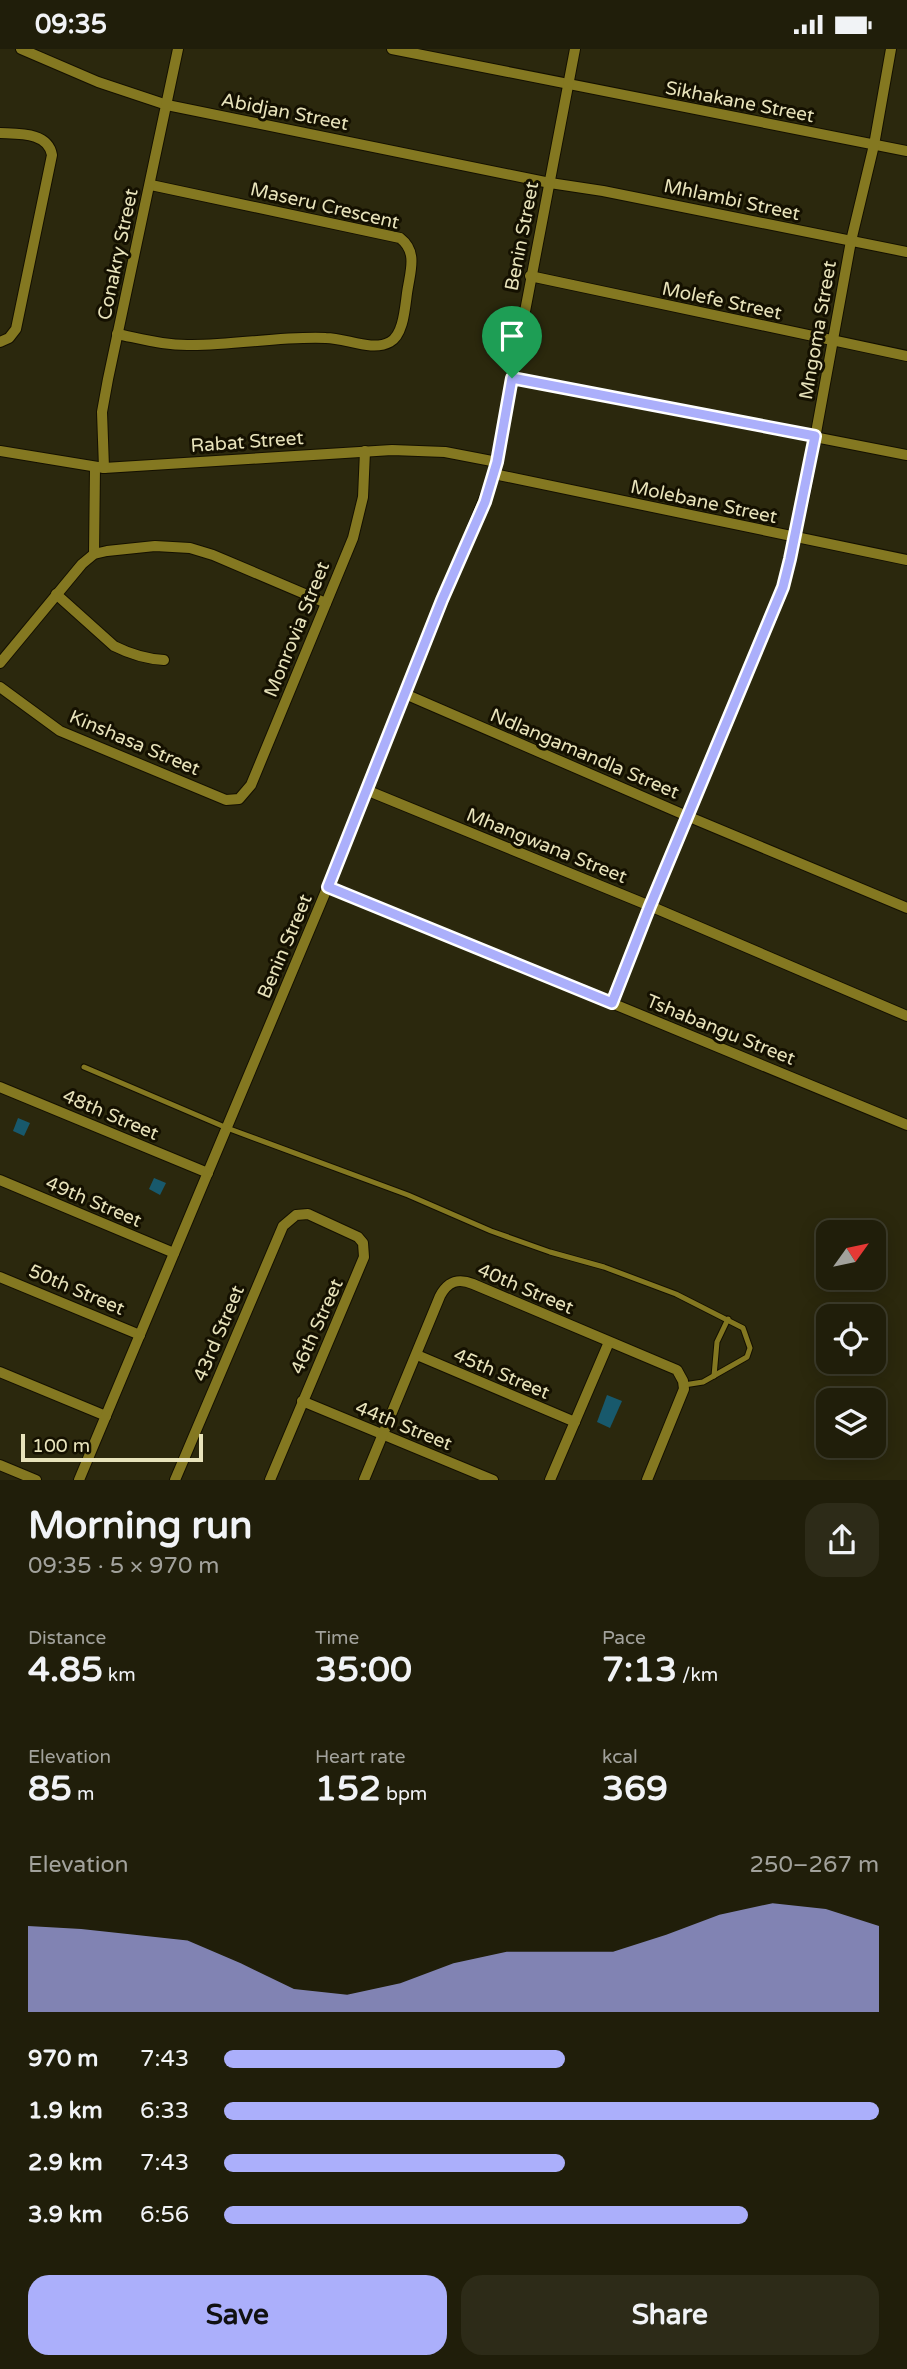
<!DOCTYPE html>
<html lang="en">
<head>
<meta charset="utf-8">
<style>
	:root { --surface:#201e0a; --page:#2d2b18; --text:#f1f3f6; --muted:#a2a29c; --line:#3d3c2b; --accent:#abaffb }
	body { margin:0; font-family:"Varela Round",sans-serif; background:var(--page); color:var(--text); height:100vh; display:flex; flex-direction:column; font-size:26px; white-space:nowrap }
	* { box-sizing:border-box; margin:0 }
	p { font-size:23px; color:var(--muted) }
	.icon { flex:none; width:38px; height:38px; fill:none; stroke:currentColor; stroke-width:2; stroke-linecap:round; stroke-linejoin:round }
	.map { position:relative; height:1431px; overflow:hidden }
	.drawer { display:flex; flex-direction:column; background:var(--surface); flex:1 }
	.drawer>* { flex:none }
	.needle { width:46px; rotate:57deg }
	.buttons { position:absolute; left:816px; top:1171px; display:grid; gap:14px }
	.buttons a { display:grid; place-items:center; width:70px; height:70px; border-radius:14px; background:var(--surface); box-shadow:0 4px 18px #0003,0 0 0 2px var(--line); font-size:35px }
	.scale { position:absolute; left:21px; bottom:18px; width:182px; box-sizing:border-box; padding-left:7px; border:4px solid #e8e3bb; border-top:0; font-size:19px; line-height:24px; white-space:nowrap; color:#e8e3bb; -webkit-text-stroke:5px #141000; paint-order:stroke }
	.pin { position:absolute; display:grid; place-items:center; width:60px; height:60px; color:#fff; margin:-72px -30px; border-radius:50% 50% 50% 0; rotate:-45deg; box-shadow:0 0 7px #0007 }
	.pin .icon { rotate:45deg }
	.round { display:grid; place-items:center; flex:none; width:74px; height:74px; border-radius:21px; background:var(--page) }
	.head { display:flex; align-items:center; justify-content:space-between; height:119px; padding:0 28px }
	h1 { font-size:38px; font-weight:800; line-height:52px }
	.metrics { display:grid; grid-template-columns:repeat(3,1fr); gap:10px; height:119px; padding:7px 28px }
	.metrics div { display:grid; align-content:center }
	.metrics b { font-size:35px; font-weight:800 }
	.metrics small { font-size:19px; font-weight:400 }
	.metrics p { font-size:19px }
	.chart { height:196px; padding:14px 28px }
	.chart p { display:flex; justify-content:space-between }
	.chart svg { width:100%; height:126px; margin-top:7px; fill:var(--accent); opacity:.7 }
	.primary-button { display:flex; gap:14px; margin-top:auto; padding:14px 28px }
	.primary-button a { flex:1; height:80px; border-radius:21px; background:var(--accent); color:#111; font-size:28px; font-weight:800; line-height:80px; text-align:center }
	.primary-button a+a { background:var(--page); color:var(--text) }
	ul { padding:0 28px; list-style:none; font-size:23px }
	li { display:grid; grid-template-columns:112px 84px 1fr; align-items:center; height:52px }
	li i { height:18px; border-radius:9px; background:var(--accent) }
	.status { display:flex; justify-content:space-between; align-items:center; height:49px; padding:0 35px; background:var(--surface); direction:ltr }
	.status svg { height:19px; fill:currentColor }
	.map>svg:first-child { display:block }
</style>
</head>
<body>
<div class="status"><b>09:35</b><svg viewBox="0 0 49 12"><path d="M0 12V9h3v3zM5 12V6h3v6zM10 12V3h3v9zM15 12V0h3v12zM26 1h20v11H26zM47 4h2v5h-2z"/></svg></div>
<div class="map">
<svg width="907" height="1431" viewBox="0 0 907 1431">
	<rect width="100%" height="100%" fill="#2b280d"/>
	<!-- building -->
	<g fill="#18596c">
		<path d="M 18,1069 L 30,1074 L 24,1087 L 13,1082 Z"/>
		<path d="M 154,1129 L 166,1134 L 160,1146 L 149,1140 Z"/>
		<path d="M 607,1346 L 622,1352 L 610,1379 L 597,1373 Z"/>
	</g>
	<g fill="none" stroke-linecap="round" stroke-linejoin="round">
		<!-- lane casing -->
		<g stroke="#141000" stroke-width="7">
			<g id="lane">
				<path d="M 84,1018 L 227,1079 L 408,1146 L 491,1182 L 550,1203 L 604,1218 L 676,1245 L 743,1279 L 750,1299 L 747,1308 L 703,1333 L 684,1336"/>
				<path d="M 714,1327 L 717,1293 L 728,1270"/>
			</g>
		</g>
		<!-- street casing -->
		<g stroke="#141000" stroke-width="12">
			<g id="street">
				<path d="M 21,0 L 98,33 L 167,56 L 550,134 L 603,142 L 907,203"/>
				<path d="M 392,0 L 907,102"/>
				<path d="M 0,84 C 19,85 48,83 52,106 L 16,280 L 9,289 L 0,293"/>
				<path d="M 530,227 L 907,307"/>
				<path d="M 117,285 C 142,290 167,297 192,296 C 237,296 282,287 326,289 C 346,289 372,303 390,293 C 405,285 405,253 408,238 C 411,220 417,202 400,189 L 151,136"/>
				<path d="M 512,329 L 907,406"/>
				<path d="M 0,402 L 104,419 L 392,401 L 445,403 L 497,413"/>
				<path d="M 104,419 L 102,363 L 108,330 L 178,0"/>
				<path d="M 494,425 L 907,511"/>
				<path d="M 94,505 L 95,418"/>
				<path d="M 56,545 L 114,597 C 130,605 146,610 164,611"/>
				<path d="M 0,614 L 82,515 L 94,505 L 107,502 L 155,497 L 190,499 L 213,506 L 326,554"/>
				<path d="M 0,638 L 60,682 L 226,751 L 239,750 L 251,736 L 353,489 L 363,448 L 365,402"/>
				<path d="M 405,645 L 687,767 L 907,859"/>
				<path d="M 366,741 L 650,857 L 907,967"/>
				<path d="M 328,837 L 907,1076"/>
				<path d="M 613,954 L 650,857 L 776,555 L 787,524 L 805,444 L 851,192 L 874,96 L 891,0"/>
				<path d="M 0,1038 L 208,1124"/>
				<path d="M 0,1131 L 174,1204"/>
				<path d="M 0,1228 L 140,1286"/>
				<path d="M 417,1306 L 575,1373"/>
				<path d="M 0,1323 L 106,1367"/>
				<path d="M 302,1352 L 493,1431"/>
				<path d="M 0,1416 L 36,1431"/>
				<path d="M 79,1431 L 328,837 L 494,425 L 575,0"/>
				<path d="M 175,1431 L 283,1177 L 296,1166 L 308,1165 L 358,1188 L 363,1194 L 364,1208 L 270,1431"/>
				<path d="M 364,1431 L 440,1247 C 448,1232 458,1229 473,1235 L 677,1321 L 683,1332 L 684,1340 L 647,1431"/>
				<path d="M 550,1431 L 609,1293"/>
			</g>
		</g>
		<!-- lane -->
		<use href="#lane" stroke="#847821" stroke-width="5"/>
		<!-- street -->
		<use href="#street" stroke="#847821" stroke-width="10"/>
	</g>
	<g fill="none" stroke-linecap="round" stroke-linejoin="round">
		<!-- route casing -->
		<g stroke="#fff" stroke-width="14">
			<path id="route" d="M 512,329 L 815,387 L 790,510 L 783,538 L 650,857 L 612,954 L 328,838 L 442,551 L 485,453 L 497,413 Z"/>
		</g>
		<!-- route -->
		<use href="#route" stroke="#abaffb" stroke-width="9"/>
	</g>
	<g text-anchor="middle" stroke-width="6" stroke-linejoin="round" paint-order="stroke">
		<!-- street labels -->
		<g font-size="19" fill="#e8e3bb" stroke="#141000">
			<text transform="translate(740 52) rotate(11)" y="7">Sikhakane Street</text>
			<text transform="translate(285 62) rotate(11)" y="7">Abidjan Street</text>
			<text transform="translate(732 150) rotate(12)" y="7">Mhlambi Street</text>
			<text transform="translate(325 156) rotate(13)" y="7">Maseru Crescent</text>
			<text transform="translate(521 187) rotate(-79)" y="7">Benin Street</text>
			<text transform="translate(117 205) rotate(-78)" y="7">Conakry Street</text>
			<text transform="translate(722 251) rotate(12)" y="7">Molefe Street</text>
			<text transform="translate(817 281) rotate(-80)" y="7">Mngoma Street</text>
			<text transform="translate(247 392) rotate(-4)" y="7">Rabat Street</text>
			<text transform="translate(704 452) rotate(12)" y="7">Molebane Street</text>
			<text transform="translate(296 580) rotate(-68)" y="7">Monrovia Street</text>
			<text transform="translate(135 693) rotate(23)" y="7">Kinshasa Street</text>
			<text transform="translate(585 704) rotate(23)" y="7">Ndlangamandla Street</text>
			<text transform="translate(547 796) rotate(22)" y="7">Mhangwana Street</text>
			<text transform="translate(284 897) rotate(-67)" y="7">Benin Street</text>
			<text transform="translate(721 980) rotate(22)" y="7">Tshabangu Street</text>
			<text transform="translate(111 1065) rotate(23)" y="7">48th Street</text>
			<text transform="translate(94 1152) rotate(23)" y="7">49th Street</text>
			<text transform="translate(526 1239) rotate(23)" y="7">40th Street</text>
			<text transform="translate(77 1240) rotate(23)" y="7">50th Street</text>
			<text transform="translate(316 1277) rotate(-66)" y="7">46th Street</text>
			<text transform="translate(218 1284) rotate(-67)" y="7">43rd Street</text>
			<text transform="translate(502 1324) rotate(23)" y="7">45th Street</text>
			<text transform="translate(404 1376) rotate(22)" y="7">44th Street</text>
		</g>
	</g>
</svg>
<div class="buttons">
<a><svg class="needle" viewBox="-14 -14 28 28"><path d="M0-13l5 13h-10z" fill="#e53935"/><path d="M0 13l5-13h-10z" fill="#a2a29c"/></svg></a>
<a><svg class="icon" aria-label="locate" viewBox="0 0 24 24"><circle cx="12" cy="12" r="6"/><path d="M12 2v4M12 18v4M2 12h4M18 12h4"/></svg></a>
<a><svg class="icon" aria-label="layers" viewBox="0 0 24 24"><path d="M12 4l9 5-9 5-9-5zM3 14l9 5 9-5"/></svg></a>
</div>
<div class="scale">100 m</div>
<div class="pin" style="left:512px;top:329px;background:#1e9e55"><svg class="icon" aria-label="arrive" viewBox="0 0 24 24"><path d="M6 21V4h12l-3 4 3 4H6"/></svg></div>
</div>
<section class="drawer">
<div class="head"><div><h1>Morning run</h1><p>09:35 · 5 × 970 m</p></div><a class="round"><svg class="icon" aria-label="share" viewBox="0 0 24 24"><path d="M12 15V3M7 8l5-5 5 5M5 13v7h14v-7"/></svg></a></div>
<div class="metrics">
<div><p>Distance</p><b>4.85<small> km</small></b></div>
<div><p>Time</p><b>35:00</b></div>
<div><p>Pace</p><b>7:13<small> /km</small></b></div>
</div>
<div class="metrics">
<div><p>Elevation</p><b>85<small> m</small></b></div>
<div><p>Heart rate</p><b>152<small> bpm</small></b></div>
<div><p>kcal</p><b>369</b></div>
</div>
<div class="chart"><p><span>Elevation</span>250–267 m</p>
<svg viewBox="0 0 160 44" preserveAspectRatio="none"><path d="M0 44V14L10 15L20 17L30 19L40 27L50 36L60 38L70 34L80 27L90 23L100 23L110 23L120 17L130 10L140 6L150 8L160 14V44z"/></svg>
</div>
<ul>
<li><b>970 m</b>7:43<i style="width:52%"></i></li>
<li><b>1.9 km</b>6:33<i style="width:100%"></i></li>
<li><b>2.9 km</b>7:43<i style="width:52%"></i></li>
<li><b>3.9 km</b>6:56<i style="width:80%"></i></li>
</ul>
<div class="primary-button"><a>Save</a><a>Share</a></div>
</section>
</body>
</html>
